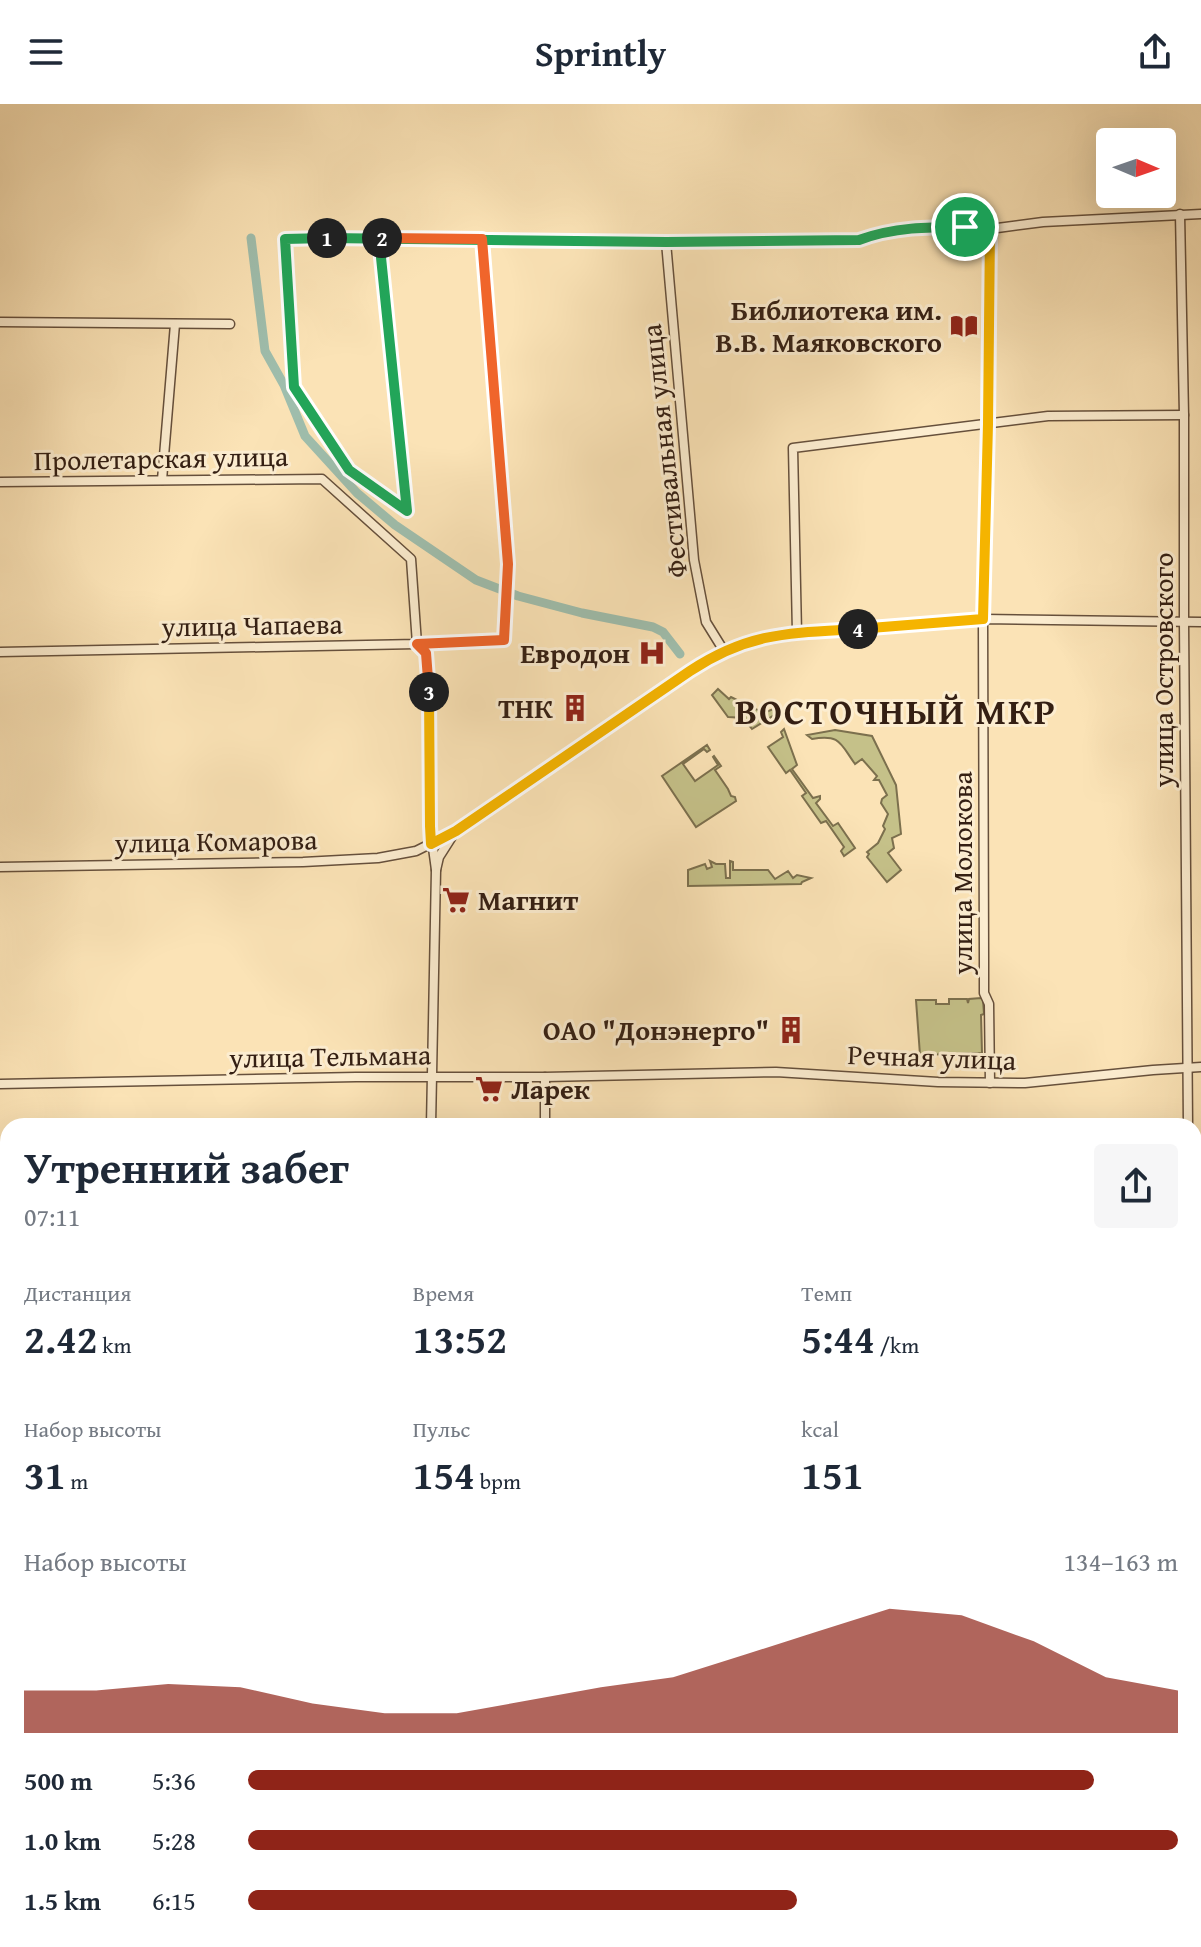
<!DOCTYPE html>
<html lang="ru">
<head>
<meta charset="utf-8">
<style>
	:root { --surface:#fff; --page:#f6f6f7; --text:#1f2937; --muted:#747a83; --accent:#8f2418 }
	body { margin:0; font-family:"Gentium Book Plus",serif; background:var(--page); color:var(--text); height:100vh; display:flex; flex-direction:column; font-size:30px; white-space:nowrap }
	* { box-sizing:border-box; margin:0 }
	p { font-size:26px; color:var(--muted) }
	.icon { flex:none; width:44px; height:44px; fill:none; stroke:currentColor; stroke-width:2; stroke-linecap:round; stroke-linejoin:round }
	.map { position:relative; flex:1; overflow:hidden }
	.side { position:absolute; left:0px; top:1014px; width:1202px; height:830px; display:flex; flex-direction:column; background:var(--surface); border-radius:24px 24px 0 0; box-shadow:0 8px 32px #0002 }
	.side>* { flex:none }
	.needle { width:52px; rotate:92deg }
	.tools { position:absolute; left:1096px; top:24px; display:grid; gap:16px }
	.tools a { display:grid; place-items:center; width:80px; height:80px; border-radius:8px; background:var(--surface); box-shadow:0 8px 32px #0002; font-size:40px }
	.pin { position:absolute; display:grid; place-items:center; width:68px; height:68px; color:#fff; margin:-34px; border:4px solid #fff; border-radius:50%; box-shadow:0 2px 8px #0007 }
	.km { position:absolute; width:40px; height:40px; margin:-20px; border-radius:50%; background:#222; color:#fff; font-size:22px; line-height:40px; text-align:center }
	.round { display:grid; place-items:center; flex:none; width:84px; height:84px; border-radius:8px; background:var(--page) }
	.summary { display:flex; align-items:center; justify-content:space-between; height:136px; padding:0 24px }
	h1 { font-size:44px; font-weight:800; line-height:60px }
	.stats { display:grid; grid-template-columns:repeat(3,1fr); gap:12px; height:136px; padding:8px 24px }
	.stats div { display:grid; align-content:center }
	.stats b { font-size:40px; font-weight:800 }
	.stats small { font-size:22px; font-weight:400 }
	.stats p { font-size:22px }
	.chart { height:224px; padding:16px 24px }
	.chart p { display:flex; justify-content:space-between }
	.chart svg { width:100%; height:144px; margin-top:8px; fill:var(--accent); opacity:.7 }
	ul { padding:0 24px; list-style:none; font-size:26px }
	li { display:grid; grid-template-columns:128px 96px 1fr; align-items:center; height:60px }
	li i { height:20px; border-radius:10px; background:var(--accent) }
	header { display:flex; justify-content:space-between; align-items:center; height:104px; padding:0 24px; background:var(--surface); font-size:36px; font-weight:800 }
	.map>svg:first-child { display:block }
</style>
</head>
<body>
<header><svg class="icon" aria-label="menu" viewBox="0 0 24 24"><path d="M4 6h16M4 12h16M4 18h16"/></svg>Sprintly<svg class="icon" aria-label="share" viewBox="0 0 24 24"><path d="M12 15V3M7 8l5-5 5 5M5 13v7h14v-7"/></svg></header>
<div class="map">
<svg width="1201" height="1843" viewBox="0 0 1201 1843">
	<rect width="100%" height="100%" fill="#fbe3b6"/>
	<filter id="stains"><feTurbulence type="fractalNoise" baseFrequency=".0025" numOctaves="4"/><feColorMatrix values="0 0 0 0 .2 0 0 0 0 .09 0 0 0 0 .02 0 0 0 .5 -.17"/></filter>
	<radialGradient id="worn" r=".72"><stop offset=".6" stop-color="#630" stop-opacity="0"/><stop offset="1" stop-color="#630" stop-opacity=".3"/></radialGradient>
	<!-- green -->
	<g fill="#c5c189" stroke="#7c704e" stroke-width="2">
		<path d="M 718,585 L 729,595 L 731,593 L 764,609 L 778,603 L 779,608 L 752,625 C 745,615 740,613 728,613 L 712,591 Z"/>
		<path d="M 784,625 L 797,661 L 792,665 L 813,694 L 820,692 L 820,695 L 816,699 L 833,722 L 838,719 L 855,744 L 844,752 L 841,747 L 844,743 L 826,717 L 821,719 L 802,692 L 806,689 L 790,666 L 786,669 L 768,643 L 783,633 L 781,628 Z"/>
		<path d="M 835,626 L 872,632 L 896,681 L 901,730 L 892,734 L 894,744 L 888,749 L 901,766 L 887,778 L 867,753 L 869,750 L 867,748 L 878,739 L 885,725 L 883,722 L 888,710 L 881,699 L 882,695 L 887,691 L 879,676 L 874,676 L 877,672 L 862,655 L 855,660 C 840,639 840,630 812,635 L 807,631 Z"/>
		<path d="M 707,641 L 710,646 L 707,648 L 704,645 L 683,660 L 695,677 L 718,661 L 713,653 L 714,652 L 721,662 L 715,666 L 728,685 L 731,692 L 735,693 L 736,697 L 696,723 L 662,672 Z"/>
		<path d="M 710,757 L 716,760 L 725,760 L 726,774 L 730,774 L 730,757 L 733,758 L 733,766 L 768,766 L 775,775 L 788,767 L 793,774 L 797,771 L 811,774 L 802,778 L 801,780 L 688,782 L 688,766 L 705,760 L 707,765 L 712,763 Z"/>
		<path d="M 981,894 L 983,896 L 984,910 L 981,911 L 982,949 L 920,951 L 916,896 L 936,896 L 936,900 L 949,900 L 949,895 L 967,895 L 968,899 L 969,895 Z"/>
	</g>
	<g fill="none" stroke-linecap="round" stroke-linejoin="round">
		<!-- canal -->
		<g stroke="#9fbead" stroke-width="9">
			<path d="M 251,134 L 265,247 L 284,281 L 305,332 L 357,389 L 395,421 L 476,476 L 518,492 L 582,509 L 653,523 L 663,528 L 680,550"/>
			<path d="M 1194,1535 L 1201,1546"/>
		</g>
		<!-- minor casing -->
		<g stroke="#66503c" stroke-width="11">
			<g id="minor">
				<path d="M 1180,110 L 1184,311 L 1184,518 L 1188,1022"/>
				<path d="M 379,134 L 407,407"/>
				<path d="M 666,138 L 694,456 L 706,518 L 724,547"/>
				<path d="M 0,218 L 230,220"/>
				<path d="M 162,376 L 175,220"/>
				<path d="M 0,378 L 322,375 L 411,455 L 417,540 L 426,549 L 429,571 L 430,722 L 436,766"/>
				<path d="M 407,407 L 349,366 L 294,283 L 285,135 L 379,134 L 666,138 L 859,136 L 880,128 L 915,123 L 965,123 L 990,125 L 1043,118 L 1201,110"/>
				<path d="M 797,529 L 793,344 L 1048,312 L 1184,311"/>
				<path d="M 0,548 L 417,540 L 504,536 L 508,460 L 482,135"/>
				<path d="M 0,763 L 303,758 L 378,754 L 416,747 L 456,727 L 702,559 L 741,540 L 780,530 L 983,515 L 1201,518"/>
				<path d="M 545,973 L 545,1022"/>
				<path d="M 990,979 L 989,900 L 984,889 L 984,857 L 983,515 L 988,320 L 990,125"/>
				<path d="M 0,980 L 356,973 L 545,973 L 776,968 L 938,978 L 1025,979 L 1153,966 L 1201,963"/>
				<path d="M 431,1022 L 436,766 L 439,753 L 453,731"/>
				<path d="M 0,1162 L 8,1162"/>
				<path d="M 1194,1330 L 1201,1330"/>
				<path d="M 0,1359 L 8,1359"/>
				<path d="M 0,1564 L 8,1559"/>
				<path d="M 0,1800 L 8,1800"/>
				<path d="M 423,1843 L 423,1836"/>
				<path d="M 553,1843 L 570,1843"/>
			</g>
		</g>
		<!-- highway casing -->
		<g stroke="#341f13" stroke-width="15">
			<g id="highway">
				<path d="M 0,1679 L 8,1681"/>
				<path d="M 0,1697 L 8,1698"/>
				<path d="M 1194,1820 L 1201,1820"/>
				<path d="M 1130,1836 L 1201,1837"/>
			</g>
		</g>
		<!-- minor -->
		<use href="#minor" stroke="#fcedd0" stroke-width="8"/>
		<!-- highway -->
		<use href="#highway" stroke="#eec27b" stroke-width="12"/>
	</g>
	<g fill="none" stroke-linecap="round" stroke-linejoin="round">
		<!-- split-1 casing -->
		<g stroke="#fff" stroke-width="16">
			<path id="split-1" d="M 327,134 L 666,138 L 859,136 C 894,123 928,123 965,123"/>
		</g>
		<!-- split-2 casing -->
		<g stroke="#fff" stroke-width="16">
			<path id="split-2" d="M 327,134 L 285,135 L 294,283 L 349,366 L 407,407 L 379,134 L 382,134"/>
		</g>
		<!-- split-3 casing -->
		<g stroke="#fff" stroke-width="16">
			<path id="split-3" d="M 382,134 L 482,135 L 508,460 L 504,536 L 417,540 L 426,549 L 429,588"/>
		</g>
		<!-- split-4 casing -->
		<g stroke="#fff" stroke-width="16">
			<path id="split-4" d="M 429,588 L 430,722 L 431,740 L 456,727 L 690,567 C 749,528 790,529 858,525"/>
		</g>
		<!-- split-5 casing -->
		<g stroke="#fff" stroke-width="16">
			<path id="split-5" d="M 858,525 L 983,515 L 988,320 L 990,125 L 965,123"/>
		</g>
		<!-- split-1 -->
		<use href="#split-1" stroke="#22a559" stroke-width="10"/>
		<!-- split-2 -->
		<use href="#split-2" stroke="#22a559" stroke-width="10"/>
		<!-- split-3 -->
		<use href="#split-3" stroke="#f0652b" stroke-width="10"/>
		<!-- split-4 -->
		<use href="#split-4" stroke="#f5b400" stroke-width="10"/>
		<!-- split-5 -->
		<use href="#split-5" stroke="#f5b400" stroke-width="10"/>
	</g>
	<!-- icons -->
	<defs>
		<g id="library-bare" transform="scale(2.16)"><path d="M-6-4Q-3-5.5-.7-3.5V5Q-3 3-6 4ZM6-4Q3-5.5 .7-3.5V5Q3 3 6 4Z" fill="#8f2418" stroke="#fcedd0" stroke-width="2.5" paint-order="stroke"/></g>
		<g id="hospital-bare" transform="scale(2.16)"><path d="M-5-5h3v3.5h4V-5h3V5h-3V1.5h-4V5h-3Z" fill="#8f2418" stroke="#fcedd0" stroke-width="2.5" paint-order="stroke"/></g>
		<g id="building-bare" transform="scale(2.16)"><path d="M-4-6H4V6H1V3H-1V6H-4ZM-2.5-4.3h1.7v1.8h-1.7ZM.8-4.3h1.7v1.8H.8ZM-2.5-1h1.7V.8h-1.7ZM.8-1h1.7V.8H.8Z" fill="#8f2418" stroke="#fcedd0" stroke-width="2.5" paint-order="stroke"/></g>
		<g id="supermarket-bare" transform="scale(2.16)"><path d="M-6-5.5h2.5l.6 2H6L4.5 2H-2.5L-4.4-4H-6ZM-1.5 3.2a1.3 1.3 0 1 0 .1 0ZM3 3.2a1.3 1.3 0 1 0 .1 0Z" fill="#8f2418" stroke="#fcedd0" stroke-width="2.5" paint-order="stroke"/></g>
	</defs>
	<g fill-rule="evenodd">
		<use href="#library-bare" x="964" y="222"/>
		<use href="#hospital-bare" x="652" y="549"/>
		<use href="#building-bare" x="575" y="604"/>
		<use href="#supermarket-bare" x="456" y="796"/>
		<use href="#building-bare" x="791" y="926"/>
		<use href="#supermarket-bare" x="489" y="985"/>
	</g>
	<g text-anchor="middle" stroke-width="6" stroke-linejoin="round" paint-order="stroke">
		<!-- poi labels -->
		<g font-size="28" font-weight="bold" fill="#341f13" stroke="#fcedd0" text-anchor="end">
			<text x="942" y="216">Библиотека им.<tspan x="942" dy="32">В.В. Маяковского</tspan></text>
			<text x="630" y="559">Евродон</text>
			<text x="553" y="614">ТНК</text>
			<text x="478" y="806" text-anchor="start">Магнит</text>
			<text x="769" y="936">ОАО "Донэнерго"</text>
			<text x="511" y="995" text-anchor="start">Ларек</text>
		</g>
		<!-- street labels -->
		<g font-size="28" fill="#341f13" stroke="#fcedd0">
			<text transform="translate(664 347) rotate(-96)" y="10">Фестивальная улица</text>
			<text transform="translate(161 354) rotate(-1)" y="10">Пролетарская улица</text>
			<text transform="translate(252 521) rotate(-1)" y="10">улица Чапаева</text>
			<text transform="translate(1163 566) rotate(-90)" y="10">улица Островского</text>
			<text transform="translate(216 737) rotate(-1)" y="10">улица Комарова</text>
			<text transform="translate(962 769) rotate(-90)" y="10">улица Молокова</text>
			<text transform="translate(330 952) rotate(-1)" y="10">улица Тельмана</text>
			<text transform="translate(932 953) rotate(2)" y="10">Речная улица</text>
		</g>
		<!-- district labels -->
		<g font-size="36" font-weight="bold" letter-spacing="2" fill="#341f13" stroke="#fcedd0">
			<text x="896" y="620">ВОСТОЧНЫЙ МКР</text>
		</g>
	</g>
	<rect width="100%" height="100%" filter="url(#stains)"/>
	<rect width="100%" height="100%" fill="url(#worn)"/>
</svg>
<div class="tools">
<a><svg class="needle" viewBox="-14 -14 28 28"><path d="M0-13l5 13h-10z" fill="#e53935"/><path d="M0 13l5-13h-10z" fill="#747a83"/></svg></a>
</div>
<div class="pin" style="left:965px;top:123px;background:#1e9e55"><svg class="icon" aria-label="arrive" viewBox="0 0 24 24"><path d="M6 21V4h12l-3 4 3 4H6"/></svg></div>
<b class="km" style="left:327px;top:134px">1</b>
<b class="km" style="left:382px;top:134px">2</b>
<b class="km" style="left:429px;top:588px">3</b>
<b class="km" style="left:858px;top:525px">4</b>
<section class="side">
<div class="summary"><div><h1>Утренний забег</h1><p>07:11</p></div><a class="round"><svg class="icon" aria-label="share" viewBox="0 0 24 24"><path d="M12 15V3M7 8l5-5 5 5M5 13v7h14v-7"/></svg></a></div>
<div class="stats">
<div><p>Дистанция</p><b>2.42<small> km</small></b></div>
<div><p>Время</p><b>13:52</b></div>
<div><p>Темп</p><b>5:44<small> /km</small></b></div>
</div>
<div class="stats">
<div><p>Набор высоты</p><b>31<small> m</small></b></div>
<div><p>Пульс</p><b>154<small> bpm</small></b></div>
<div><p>kcal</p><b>151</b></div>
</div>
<div class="chart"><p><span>Набор высоты</span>134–163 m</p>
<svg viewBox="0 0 160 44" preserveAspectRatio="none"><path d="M0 44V31L10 31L20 29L30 30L40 35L50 38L60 38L70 34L80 30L90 27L100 20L110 13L120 6L130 8L140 16L150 27L160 31V44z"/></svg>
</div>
<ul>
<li><b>500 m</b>5:36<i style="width:91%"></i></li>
<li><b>1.0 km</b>5:28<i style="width:100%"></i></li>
<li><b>1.5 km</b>6:15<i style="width:59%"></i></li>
</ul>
</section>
</div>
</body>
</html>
